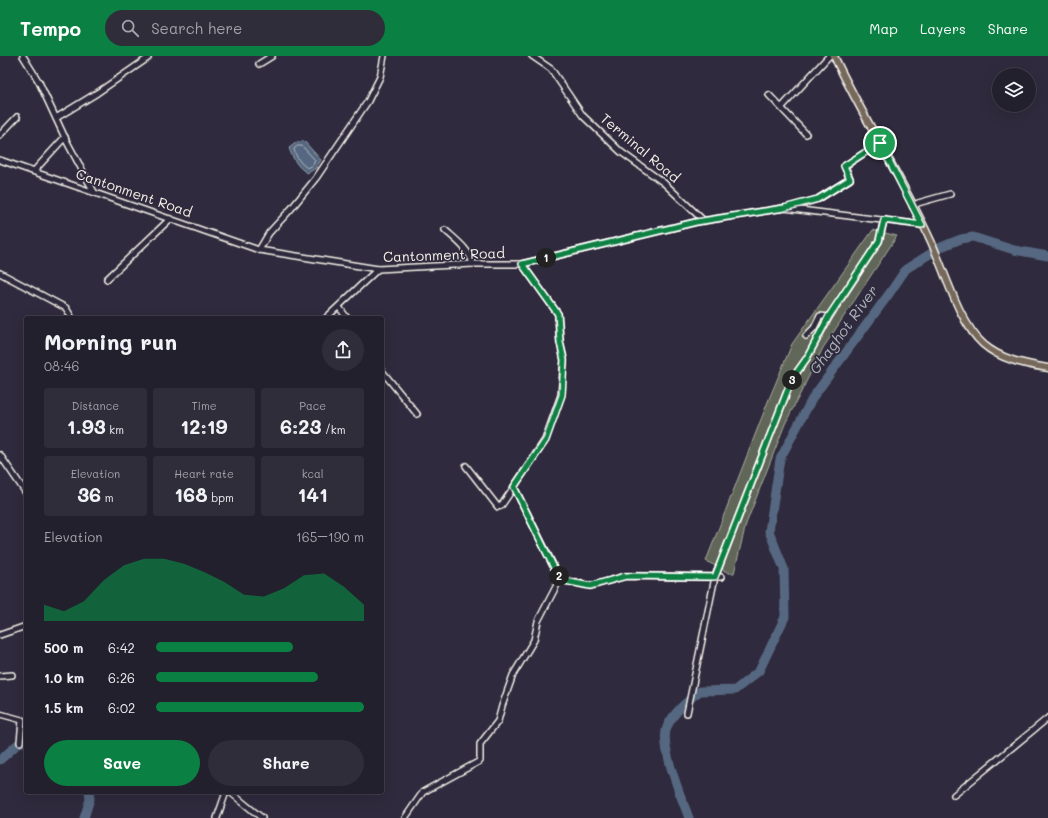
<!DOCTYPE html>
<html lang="en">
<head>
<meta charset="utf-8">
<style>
	:root { --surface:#23202e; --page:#2f2d3a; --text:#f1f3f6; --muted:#a3a3aa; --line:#403e4a; --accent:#0b8043 }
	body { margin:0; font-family:Mali,sans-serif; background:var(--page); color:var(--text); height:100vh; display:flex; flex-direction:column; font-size:15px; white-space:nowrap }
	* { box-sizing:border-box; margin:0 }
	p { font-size:13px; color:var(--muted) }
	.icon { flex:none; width:22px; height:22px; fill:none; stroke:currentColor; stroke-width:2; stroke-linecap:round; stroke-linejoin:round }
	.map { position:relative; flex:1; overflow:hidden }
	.panel { position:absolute; left:24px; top:260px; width:360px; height:478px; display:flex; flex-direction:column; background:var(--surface); border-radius:4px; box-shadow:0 4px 16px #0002,0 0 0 1px var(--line) }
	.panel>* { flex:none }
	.controls { position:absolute; left:992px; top:12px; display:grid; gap:8px }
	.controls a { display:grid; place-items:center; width:44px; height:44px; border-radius:50%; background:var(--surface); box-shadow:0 4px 16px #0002,0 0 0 1px var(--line); font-size:20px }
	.pin { position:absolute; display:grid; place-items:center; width:34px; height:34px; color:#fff; margin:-17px; border:2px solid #fff; border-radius:50%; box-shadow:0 1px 4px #0007 }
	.km { position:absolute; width:20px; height:20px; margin:-10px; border-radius:50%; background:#222; color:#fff; font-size:11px; line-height:20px; text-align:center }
	.round { display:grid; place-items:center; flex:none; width:42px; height:42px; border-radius:21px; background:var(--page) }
	.summary { display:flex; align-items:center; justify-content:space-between; height:68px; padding:0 20px }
	h1 { font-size:22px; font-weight:700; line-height:30px }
	.stats { display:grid; grid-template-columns:repeat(3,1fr); gap:6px; height:68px; padding:4px 20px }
	.stats div { display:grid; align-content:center; border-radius:4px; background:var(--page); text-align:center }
	.stats b { font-size:20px; font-weight:700 }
	.stats small { font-size:11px; font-weight:400 }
	.stats p { font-size:11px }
	.chart { height:112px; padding:8px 20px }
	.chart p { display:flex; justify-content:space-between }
	.chart svg { width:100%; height:72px; margin-top:4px; fill:var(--accent); opacity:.7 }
	.cta { display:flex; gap:8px; margin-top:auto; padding:8px 20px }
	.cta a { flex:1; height:46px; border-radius:24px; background:var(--accent); color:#fff; font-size:16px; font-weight:700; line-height:46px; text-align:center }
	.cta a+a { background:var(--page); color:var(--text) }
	ul { padding:0 20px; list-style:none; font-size:13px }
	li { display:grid; grid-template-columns:64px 48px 1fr; align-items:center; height:30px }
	li i { height:10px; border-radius:5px; background:var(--accent) }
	header { display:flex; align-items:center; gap:24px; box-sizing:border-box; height:56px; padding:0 20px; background:var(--accent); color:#fff }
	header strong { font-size:19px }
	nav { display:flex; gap:22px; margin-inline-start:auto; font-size:14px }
	.search { width:280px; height:36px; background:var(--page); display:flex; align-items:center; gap:10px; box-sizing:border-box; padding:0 14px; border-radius:22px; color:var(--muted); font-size:15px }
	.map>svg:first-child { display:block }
</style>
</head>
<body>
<header>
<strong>Tempo</strong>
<div class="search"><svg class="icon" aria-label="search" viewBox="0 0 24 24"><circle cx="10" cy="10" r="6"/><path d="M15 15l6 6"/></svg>Search here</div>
<nav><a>Map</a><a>Layers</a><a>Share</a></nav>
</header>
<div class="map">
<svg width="1048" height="762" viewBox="0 0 1048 762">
	<rect width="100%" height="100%" fill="#2f2a3d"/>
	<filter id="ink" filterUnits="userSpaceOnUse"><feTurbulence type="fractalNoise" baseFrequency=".025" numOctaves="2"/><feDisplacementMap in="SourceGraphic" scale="8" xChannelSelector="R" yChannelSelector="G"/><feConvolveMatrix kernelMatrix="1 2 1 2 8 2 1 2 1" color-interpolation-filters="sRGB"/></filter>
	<g filter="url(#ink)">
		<!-- green -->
		<path fill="#606659" stroke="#aaaca0" d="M 873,174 L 897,180 L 823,292 L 785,368 L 746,468 L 734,517 L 729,517 L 706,505 L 769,343 L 792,288 Z"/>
		<!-- water -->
		<path fill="#566881" stroke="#959faa" d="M 304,85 L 321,104 L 316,112 L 308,117 C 298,113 292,101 289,92 L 297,86 Z"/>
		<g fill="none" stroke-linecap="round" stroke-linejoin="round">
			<!-- shore -->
			<path stroke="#b5babf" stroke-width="1" d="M 298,90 L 302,90 L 315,104 L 313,109 L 308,112 C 302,110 295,100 294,93 Z"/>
			<!-- river -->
			<g stroke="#566881" stroke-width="9">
				<path d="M 0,704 L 20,686 L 26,686"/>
				<path d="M 84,762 L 90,743 L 89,736"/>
				<path d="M 689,762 C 682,743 659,689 667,671 C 674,656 687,645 700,635 L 735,634 L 759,615 L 785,561 L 784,513 L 769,475 L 780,403 L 813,341 L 889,238 L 906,213 L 941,191 L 961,183 L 973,181 L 1014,194 L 1048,200"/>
			</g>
			<!-- minor casing -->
			<g stroke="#f4f1e8" stroke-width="8">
				<g id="minor">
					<path d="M 23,0 L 39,26 L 66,84 L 94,136"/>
					<path d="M 532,0 L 551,13 L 583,60 L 621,96 L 664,127 L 704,165"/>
					<path d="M 259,8 L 272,0"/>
					<path d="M 769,39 L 806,78"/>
					<path d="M 782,51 L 829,0"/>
					<path d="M 56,62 L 97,37 L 148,2"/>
					<path d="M 0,79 L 17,61"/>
					<path d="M 0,104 L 259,194 L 378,213 L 473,208 L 522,208 L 696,166 L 784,152 L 922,169"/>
					<path d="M 34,115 L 65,81"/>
					<path d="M 913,151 L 918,147 L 950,138"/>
					<path d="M 787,152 L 818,143 L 850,123 L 845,110 L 879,87"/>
					<path d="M 445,174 C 456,184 469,193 473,208"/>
					<path d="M 259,194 L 269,177 L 291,153 L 316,122 L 368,45 L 380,21 L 384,0"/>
					<path d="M 522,208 L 558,258 L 560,286 L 564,304 L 561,339 L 545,384 L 514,431 L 560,523 L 591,530 L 626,520 L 721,521"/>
					<path d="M 0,217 L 66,252 L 72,262"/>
					<path d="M 107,223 L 170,163"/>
					<path d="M 339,251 L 347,262"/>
					<path d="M 829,261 L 879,185 L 884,164"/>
					<path d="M 326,262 L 378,213"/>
					<path d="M 382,315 L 417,358"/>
					<path d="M 0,399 L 26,437"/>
					<path d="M 466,410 L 498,451 L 501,450 L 514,431"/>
					<path d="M 0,579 L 26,570"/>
					<path d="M 0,620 L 12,619"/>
					<path d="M 687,657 L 715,521 L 792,323 L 807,302 L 829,261 L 820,260 L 814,272 L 806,280"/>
					<path d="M 0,658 L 22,664 L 20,686"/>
					<path d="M 230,736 L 262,762"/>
					<path d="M 954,739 L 1048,662"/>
					<path d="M 217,762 L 226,736"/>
					<path d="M 405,762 L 423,736 L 480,705 L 480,688 L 498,665 L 502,650 L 513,619 L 534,584 L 538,565 L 560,523"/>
				</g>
			</g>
			<!-- major casing -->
			<g stroke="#f4f1e8" stroke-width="9">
				<path id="major" d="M 834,0 C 863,62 901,120 930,183 C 944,213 959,267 983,288 C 1001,304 1025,308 1048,312"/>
			</g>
			<!-- minor -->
			<use href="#minor" stroke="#2f2a3d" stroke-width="5"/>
			<!-- major -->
			<use href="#major" stroke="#76695c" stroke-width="6"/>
		</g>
	</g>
	<g fill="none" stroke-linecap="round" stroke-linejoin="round" filter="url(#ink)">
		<!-- route casing -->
		<g stroke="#fff" stroke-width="8">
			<path id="route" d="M 880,87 L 922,169 L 884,164 L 879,185 L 829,260 L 807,302 L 792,323 L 715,521 L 626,520 L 590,530 L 560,524 L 514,431 L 546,384 L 562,339 L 564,304 L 560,286 L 558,258 L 522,208 L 696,166 L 784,152 L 818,143 L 850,123 L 844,110 Z"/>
		</g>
		<!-- route -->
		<use href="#route" stroke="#0b8043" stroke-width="5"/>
	</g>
	<g text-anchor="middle" stroke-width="3.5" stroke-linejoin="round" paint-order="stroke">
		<!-- street labels -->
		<g font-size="14" fill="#f4f1e8" stroke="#2f2a3d">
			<text transform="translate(640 92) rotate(40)" y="5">Terminal Road</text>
			<text transform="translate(134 137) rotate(19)" y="5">Cantonment Road</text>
			<text transform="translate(444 199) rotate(-2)" y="5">Cantonment Road</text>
		</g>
		<!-- water labels -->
		<g font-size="15" font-style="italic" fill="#adb3ba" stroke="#2f2a3d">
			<text transform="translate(844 274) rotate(-54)" y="5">Ghaghot River</text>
		</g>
	</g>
</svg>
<div class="controls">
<a><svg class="icon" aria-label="layers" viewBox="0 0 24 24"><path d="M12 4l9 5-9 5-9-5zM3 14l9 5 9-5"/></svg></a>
</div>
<div class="pin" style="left:880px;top:87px;background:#1e9e55"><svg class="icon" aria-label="arrive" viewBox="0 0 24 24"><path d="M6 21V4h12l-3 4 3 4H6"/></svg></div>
<b class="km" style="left:546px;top:202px">1</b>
<b class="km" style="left:559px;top:520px">2</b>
<b class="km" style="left:792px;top:324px">3</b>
<section class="panel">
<div class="summary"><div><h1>Morning run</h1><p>08:46</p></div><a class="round"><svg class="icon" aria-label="share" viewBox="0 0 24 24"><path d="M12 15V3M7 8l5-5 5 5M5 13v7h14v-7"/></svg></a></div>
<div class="stats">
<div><p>Distance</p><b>1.93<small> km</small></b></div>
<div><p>Time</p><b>12:19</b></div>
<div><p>Pace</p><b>6:23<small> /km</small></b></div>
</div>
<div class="stats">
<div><p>Elevation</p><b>36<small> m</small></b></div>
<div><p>Heart rate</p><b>168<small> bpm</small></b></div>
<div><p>kcal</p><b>141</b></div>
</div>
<div class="chart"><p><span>Elevation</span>165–190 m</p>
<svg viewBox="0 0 160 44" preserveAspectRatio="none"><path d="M0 44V34L10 38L20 32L30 19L40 10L50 6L60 6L70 9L80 14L90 20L100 28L110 29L120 24L130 16L140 15L150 23L160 34V44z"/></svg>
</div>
<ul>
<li><b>500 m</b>6:42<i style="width:66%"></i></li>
<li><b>1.0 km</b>6:26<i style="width:78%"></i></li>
<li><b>1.5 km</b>6:02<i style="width:100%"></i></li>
</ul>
<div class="cta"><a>Save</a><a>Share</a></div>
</section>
</div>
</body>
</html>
